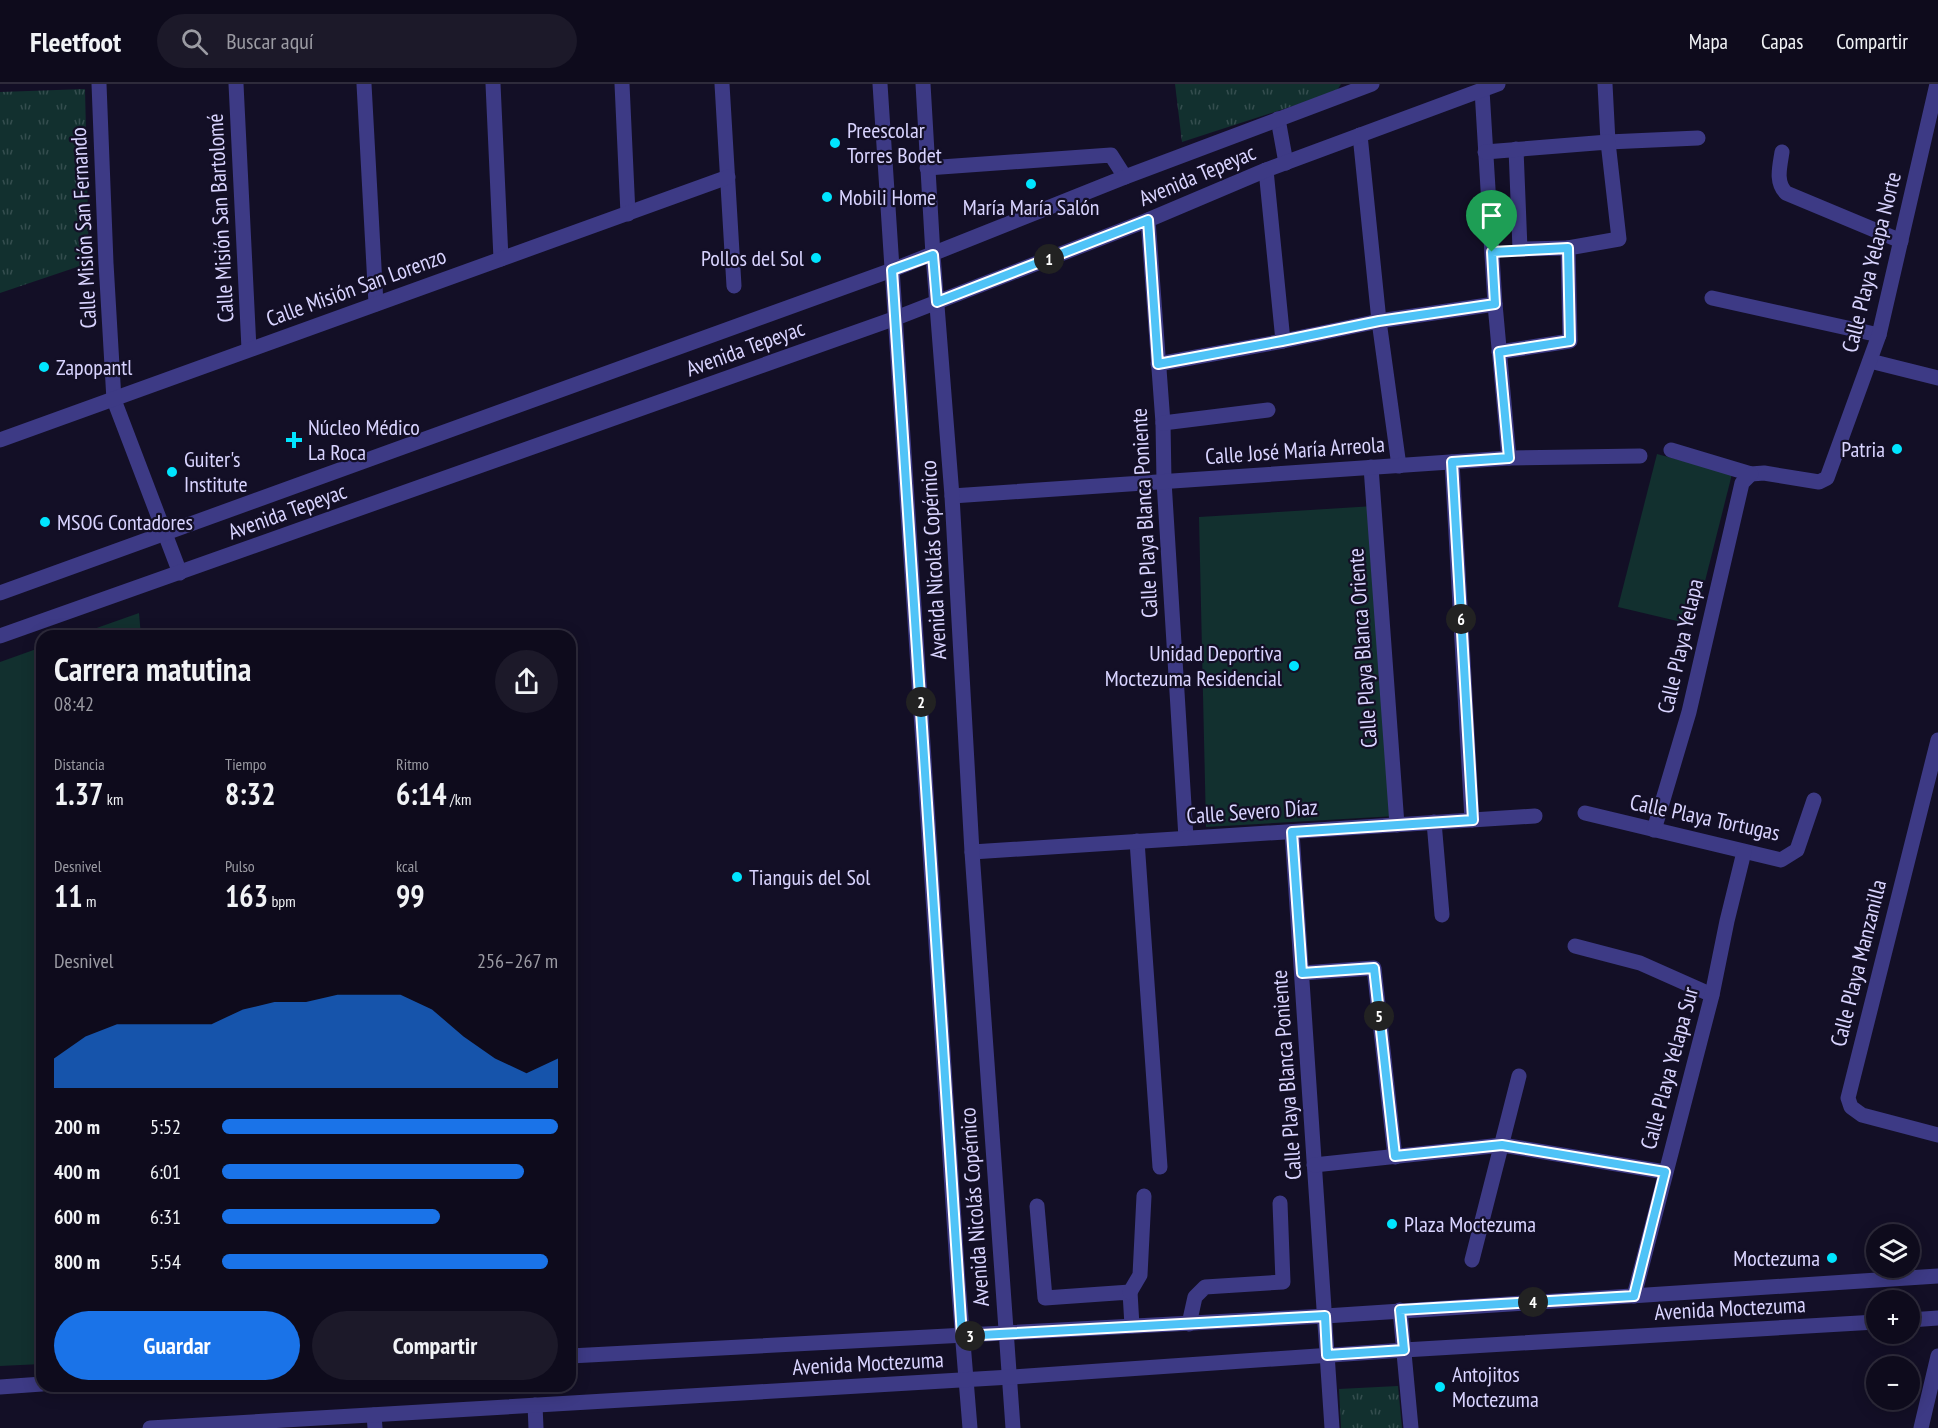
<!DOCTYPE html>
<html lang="es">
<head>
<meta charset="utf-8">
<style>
	:root { --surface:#0e0b1c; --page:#1c1929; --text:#f1f3f6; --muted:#9b9ba3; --line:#2e2b3b; --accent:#1a73e8 }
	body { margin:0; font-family:"PT Sans Narrow",sans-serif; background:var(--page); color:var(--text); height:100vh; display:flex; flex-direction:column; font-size:22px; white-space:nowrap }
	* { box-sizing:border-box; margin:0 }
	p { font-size:20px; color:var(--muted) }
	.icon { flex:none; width:33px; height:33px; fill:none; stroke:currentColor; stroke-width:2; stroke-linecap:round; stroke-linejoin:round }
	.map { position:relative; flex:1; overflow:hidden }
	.sheet { position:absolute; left:36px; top:546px; width:540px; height:762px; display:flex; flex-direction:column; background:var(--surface); border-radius:18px; box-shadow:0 3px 15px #0003,0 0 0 2px var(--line) }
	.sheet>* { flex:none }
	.buttons { position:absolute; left:1866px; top:1140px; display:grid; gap:12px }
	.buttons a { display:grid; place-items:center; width:54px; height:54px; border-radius:50%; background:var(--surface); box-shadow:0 3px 15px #0003,0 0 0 2px var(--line); font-size:30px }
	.pin { position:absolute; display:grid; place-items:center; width:51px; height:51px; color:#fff; margin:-62px -26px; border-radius:50% 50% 50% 0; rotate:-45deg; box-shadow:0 0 6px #0007 }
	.pin .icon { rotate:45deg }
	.km { position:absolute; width:30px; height:30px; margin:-15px; border-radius:50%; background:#222; color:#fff; font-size:16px; line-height:30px; text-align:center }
	.round { display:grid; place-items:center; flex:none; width:63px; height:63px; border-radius:32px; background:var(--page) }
	.headline { display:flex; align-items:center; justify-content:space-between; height:102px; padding:0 18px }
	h1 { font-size:33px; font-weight:600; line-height:45px }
	.metrics { display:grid; grid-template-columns:repeat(3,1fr); gap:9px; height:102px; padding:6px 18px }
	.metrics div { display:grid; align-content:center }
	.metrics b { font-size:30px; font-weight:600 }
	.metrics small { font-size:16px; font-weight:400 }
	.metrics p { font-size:16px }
	.chart { height:168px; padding:12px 18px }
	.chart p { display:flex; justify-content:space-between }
	.chart svg { width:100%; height:108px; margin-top:6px; fill:var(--accent); opacity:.7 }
	.cta { display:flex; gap:12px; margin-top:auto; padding:12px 18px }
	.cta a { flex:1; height:69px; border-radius:36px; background:var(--accent); color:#fff; font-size:24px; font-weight:600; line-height:69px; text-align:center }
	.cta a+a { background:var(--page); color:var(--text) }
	ul { padding:0 18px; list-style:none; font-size:20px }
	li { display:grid; grid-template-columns:96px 72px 1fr; align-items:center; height:45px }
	li i { height:15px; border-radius:8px; background:var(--accent) }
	header { display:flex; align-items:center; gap:36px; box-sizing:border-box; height:84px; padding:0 30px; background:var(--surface); border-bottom:2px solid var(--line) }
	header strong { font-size:28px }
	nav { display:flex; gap:33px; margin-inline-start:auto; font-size:21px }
	.search { width:420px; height:54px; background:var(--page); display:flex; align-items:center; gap:15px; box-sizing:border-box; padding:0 21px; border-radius:33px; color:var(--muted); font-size:22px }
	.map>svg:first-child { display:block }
</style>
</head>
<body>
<header>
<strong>Fleetfoot</strong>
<div class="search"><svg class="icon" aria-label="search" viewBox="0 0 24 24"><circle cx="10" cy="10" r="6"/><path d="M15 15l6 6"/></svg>Buscar aquí</div>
<nav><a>Mapa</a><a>Capas</a><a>Compartir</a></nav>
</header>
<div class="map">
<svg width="1938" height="1344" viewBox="0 0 1938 1344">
	<defs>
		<pattern id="grass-tufts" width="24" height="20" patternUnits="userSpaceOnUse" patternTransform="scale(1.5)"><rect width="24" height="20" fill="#12302f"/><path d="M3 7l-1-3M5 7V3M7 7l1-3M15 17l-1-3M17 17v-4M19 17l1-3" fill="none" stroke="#344d4e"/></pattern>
	</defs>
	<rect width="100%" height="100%" fill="#130f26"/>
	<!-- grass -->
	<g fill="url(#grass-tufts)">
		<path d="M 1175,0 L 1341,0 L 1336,8 L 1182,58 Z"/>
		<path d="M 85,5 L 89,179 L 0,209 L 0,8 Z"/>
		<path d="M 1398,1302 L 1402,1344 L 1341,1344 L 1339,1305 Z"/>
	</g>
	<!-- pitch -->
	<g fill="#12302f">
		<path d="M 1657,370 L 1732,390 L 1694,541 L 1618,523 Z"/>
		<path d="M 1374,422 L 1396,732 L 1206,743 L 1199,433 Z"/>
		<path d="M 139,529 L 141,552 L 74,552 Z"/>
		<path d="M 42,563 L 42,1280 L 0,1282 L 0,578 Z"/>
	</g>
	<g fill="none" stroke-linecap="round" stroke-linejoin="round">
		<!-- pedestrian -->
		<g stroke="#3d3a85" stroke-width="15">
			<path d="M 1360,51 L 1379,237 L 1399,382"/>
			<path d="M 1266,86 L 1283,257 L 1379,237"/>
		</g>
		<!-- minor -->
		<g stroke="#3d3a85" stroke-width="15">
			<path d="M 99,0 L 106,179 L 114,316 L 180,489"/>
			<path d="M 236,0 L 249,265"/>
			<path d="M 364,0 L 376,220"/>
			<path d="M 493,0 L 501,175"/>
			<path d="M 622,0 L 628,130"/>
			<path d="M 722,0 L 734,202"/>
			<path d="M 1605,0 L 1608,58 L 1698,54"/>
			<path d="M 1482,6 L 1495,220 L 1509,374"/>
			<path d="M 1516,65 L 1520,165 L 1568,164"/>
			<path d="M 1485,68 L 1608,58 L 1619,155 L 1568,164 L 1570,257 L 1499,268"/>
			<path d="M 1782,68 C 1780,82 1775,98 1786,109 L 1901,157"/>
			<path d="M 927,84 L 1111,71 L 1125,93"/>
			<path d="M 1148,136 L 1163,339 L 1164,397 L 1186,754"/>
			<path d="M 1712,214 L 1879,251"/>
			<path d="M 1379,237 L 1495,220"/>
			<path d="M 1870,277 L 1938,294"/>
			<path d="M 1158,280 L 1283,257"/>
			<path d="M 1163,339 L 1268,326"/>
			<path d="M 0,356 L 728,93"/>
			<path d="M 1671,366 L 1751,390 L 1764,389 L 1819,398 L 1827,394 L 1879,251 L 1937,0"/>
			<path d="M 1452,378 L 1472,736"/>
			<path d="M 1371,383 L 1397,741"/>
			<path d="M 952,412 L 1509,374 L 1640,372"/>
			<path d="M 1938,656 L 1848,1014 L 1851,1023 L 1862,1031 L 1938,1051"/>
			<path d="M 1585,729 L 1781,776 L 1797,766 L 1814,716"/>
			<path d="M 1434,738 L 1442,831"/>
			<path d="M 1654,746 L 1689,628 L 1742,399 L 1751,390"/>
			<path d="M 1292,748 L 1332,1344"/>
			<path d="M 1137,757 L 1160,1083"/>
			<path d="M 972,768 L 1535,732"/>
			<path d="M 1575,862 L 1640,879 L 1712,911"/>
			<path d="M 1302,889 L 1374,884 L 1395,1073"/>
			<path d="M 1314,1081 L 1502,1061 L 1665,1088"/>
			<path d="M 1037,1122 L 1045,1214 L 1130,1208 L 1132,1242"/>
			<path d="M 1472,1176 L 1519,992"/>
			<path d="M 1130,1208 L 1140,1191 L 1144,1112"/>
			<path d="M 1634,1212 L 1712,911 L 1727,837 L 1744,768"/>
			<path d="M 1400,1226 L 1411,1344"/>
			<path d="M 1189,1240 L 1195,1213 L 1205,1203 L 1283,1198 L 1280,1119"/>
			<path d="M 535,1321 L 536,1344"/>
			<path d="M 374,1331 L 375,1344"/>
			<path d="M 1921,1344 L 1938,1272"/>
		</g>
		<!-- tertiary -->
		<g stroke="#3d3a85" stroke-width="15">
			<path d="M 880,0 L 958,1197 L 970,1344"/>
			<path d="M 923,0 L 933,171 L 952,412 L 972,768 L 1013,1344"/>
			<path d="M 1278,35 L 1286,79"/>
			<path d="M 0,509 L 892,186 L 1125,93 L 1372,0"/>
			<path d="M 0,552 L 896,234 L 1148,136 L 1266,86 L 1498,0"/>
			<path d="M 1910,1236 L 1938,1234"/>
			<path d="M 570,1272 L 1325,1232 L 1938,1192"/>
			<path d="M 0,1303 L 42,1300"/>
			<path d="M 150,1344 L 1011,1293 L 1404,1266 L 1876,1238"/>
		</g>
	</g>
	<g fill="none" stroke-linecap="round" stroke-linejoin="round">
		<!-- route casing -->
		<g stroke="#fff" stroke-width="12">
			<path id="route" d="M 1148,136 L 1158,280 L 1282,257 L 1379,237 L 1495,220 L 1492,168 L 1568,164 L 1570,257 L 1499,268 L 1509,374 L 1452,378 L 1473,736 L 1292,748 L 1302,889 L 1374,884 L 1395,1072 L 1502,1061 L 1665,1088 L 1634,1212 L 1400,1226 L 1404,1266 L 1327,1271 L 1325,1232 L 962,1252 L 892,186 L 933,171 L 937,218 Z"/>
		</g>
		<!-- route -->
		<use href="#route" stroke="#4fc3f7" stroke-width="8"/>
	</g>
	<!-- markers -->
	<g fill="#00e5ff" stroke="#130f26" stroke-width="2">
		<circle cx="835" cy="59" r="6"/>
		<circle cx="1031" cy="100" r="6"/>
		<circle cx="827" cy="113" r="6"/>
		<circle cx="816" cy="174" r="6"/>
		<circle cx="44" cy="283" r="6"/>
		<path d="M291 347h6v6h6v6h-6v6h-6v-6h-6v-6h6z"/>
		<circle cx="1897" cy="365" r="6"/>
		<circle cx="172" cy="388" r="6"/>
		<circle cx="45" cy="438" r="6"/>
		<circle cx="1294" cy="582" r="6"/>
		<circle cx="737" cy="793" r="6"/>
		<circle cx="1392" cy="1140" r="6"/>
		<circle cx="1832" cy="1174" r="6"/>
		<circle cx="1440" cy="1303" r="6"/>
	</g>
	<g text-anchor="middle" stroke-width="4.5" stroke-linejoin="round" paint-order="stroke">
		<!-- poi labels -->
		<g font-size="22" fill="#d9d4ff" stroke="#130f26" text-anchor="start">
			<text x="847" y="54">Preescolar<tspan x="847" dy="25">Torres Bodet</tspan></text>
			<text x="839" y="121">Mobili Home</text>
			<text x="1031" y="131" text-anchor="middle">María María Salón</text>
			<text x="804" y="182" text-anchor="end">Pollos del Sol</text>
			<text x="56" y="291">Zapopantl</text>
			<text x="308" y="351">Núcleo Médico<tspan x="308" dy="25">La Roca</tspan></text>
			<text x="1885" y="373" text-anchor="end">Patria</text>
			<text x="184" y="383">Guiter's<tspan x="184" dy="25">Institute</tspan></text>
			<text x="57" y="446">MSOG Contadores</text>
			<text x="1282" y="577" text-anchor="end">Unidad Deportiva<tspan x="1282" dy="25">Moctezuma Residencial</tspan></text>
			<text x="749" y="801">Tianguis del Sol</text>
			<text x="1404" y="1148">Plaza Moctezuma</text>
			<text x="1820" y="1182" text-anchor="end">Moctezuma</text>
			<text x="1452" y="1298">Antojitos<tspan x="1452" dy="25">Moctezuma</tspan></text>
		</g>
		<!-- street labels -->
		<g font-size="22" fill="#d9d4ff" stroke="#130f26">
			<text transform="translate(1197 91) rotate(-23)" y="8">Avenida Tepeyac</text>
			<text transform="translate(220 134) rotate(-93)" y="8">Calle Misión San Bartolomé</text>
			<text transform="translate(83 144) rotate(-93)" y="8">Calle Misión San Fernando</text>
			<text transform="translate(1871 178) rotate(-76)" y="8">Calle Playa Yelapa Norte</text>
			<text transform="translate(356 203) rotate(-20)" y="8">Calle Misión San Lorenzo</text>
			<text transform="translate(745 264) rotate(-20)" y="8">Avenida Tepeyac</text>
			<text transform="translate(1295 366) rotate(-4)" y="8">Calle José María Arreola</text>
			<text transform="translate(287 427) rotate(-20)" y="8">Avenida Tepeyac</text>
			<text transform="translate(1144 429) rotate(-93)" y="8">Calle Playa Blanca Poniente</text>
			<text transform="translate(933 476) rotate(-93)" y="8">Avenida Nicolás Copérnico</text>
			<text transform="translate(1680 562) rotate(-77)" y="8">Calle Playa Yelapa</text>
			<text transform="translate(1362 564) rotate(-94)" y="8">Calle Playa Blanca Oriente</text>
			<text transform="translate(1252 727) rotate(-4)" y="8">Calle Severo Díaz</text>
			<text transform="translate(1705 733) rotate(12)" y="8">Calle Playa Tortugas</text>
			<text transform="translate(1858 879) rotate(-76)" y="8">Calle Playa Manzanilla</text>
			<text transform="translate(1669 984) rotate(-75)" y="8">Calle Playa Yelapa Sur</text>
			<text transform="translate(1286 991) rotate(-94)" y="8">Calle Playa Blanca Poniente</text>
			<text transform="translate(974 1123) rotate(-94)" y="8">Avenida Nicolás Copérnico</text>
			<text transform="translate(1730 1224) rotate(-3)" y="8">Avenida Moctezuma</text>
			<text transform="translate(868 1279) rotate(-3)" y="8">Avenida Moctezuma</text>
		</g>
	</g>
</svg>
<div class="buttons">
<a><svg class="icon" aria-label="layers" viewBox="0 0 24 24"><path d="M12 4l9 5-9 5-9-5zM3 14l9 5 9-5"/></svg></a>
<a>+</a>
<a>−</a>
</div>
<div class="pin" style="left:1492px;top:168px;background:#1e9e55"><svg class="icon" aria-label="arrive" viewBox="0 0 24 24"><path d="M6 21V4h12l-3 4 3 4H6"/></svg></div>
<b class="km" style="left:1049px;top:175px">1</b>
<b class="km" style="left:921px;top:618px">2</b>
<b class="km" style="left:970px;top:1252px">3</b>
<b class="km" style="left:1533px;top:1218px">4</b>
<b class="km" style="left:1379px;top:932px">5</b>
<b class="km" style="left:1461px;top:535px">6</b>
<section class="sheet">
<div class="headline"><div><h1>Carrera matutina</h1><p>08:42</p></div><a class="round"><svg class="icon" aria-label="share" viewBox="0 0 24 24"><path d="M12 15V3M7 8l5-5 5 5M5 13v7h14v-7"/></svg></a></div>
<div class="metrics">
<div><p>Distancia</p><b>1.37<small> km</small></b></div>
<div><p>Tiempo</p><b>8:32</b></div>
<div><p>Ritmo</p><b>6:14<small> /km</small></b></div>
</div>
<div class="metrics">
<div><p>Desnivel</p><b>11<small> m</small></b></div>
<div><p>Pulso</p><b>163<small> bpm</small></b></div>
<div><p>kcal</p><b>99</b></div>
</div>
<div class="chart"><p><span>Desnivel</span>256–267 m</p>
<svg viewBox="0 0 160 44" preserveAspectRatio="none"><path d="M0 44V32L10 23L20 18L30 18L40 18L50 18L60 12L70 9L80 9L90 6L100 6L110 6L120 12L130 23L140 32L150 38L160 32V44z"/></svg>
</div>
<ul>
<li><b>200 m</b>5:52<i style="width:100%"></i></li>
<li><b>400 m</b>6:01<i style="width:90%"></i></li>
<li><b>600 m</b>6:31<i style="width:65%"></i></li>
<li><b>800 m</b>5:54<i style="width:97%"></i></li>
</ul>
<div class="cta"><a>Guardar</a><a>Compartir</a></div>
</section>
</div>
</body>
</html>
